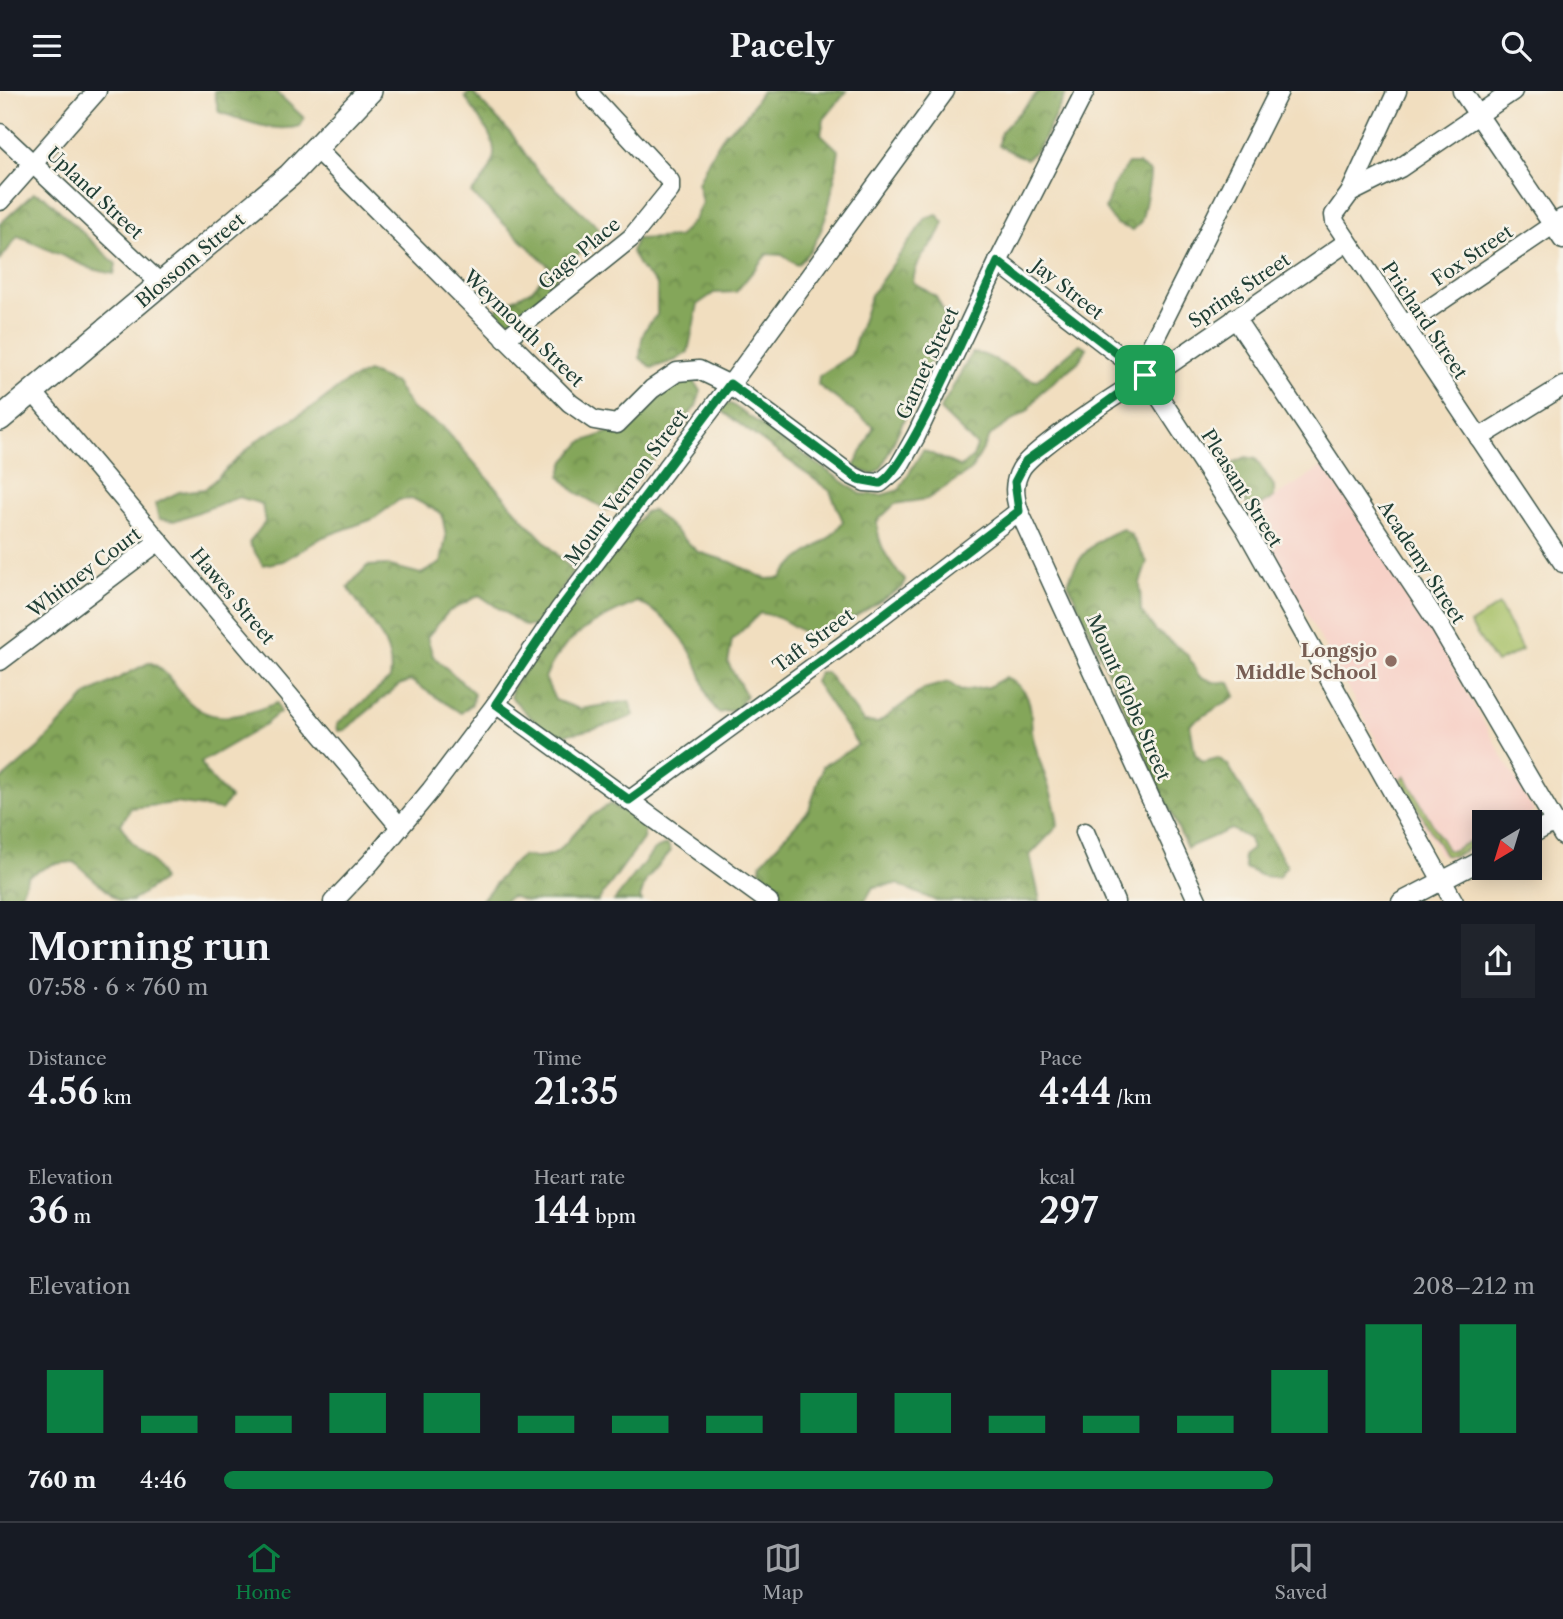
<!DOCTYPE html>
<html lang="en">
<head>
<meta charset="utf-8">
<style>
	:root { --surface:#171b24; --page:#20242c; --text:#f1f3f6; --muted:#9ea1a6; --line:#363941; --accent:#0b8043 }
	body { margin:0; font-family:"Libre Caslon Text",serif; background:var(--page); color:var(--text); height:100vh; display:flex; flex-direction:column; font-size:26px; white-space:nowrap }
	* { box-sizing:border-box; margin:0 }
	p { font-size:23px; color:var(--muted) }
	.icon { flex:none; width:38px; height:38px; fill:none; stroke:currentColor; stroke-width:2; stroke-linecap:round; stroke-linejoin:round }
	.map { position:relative; height:810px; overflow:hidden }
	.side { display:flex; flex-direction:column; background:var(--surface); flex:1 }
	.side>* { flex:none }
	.needle { width:46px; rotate:218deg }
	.controls { position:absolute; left:1472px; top:719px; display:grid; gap:14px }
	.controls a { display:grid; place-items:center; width:70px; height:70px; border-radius:0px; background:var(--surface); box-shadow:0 4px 18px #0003; font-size:35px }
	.pin { position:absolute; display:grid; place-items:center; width:60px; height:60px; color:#fff; margin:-30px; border-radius:14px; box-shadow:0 4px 10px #0006 }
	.round { display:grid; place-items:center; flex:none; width:74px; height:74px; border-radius:0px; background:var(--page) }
	.head { display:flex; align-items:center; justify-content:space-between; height:119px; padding:0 28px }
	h1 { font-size:38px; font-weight:600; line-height:52px }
	.metrics { display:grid; grid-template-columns:repeat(3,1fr); gap:10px; height:119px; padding:7px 28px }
	.metrics div { display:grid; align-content:center }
	.metrics b { font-size:35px; font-weight:600 }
	.metrics small { font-size:19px; font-weight:400 }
	.metrics p { font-size:19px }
	.chart { height:196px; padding:14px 28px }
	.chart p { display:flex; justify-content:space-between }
	.chart svg { width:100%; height:126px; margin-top:7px; stroke:var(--accent); stroke-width:6 }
	ul { padding:0 28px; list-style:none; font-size:23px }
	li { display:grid; grid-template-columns:112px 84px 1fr; align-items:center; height:52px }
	li i { height:18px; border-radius:9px; background:var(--accent) }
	header { display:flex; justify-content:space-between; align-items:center; height:91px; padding:0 28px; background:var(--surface); font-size:32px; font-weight:600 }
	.tab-bar { display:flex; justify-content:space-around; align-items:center; height:98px; border-top:2px solid var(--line); background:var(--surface); font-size:19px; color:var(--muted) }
	.tab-bar a { display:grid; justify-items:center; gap:4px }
	.tab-bar .selected { color:var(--accent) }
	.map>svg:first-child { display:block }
</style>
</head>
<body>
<header><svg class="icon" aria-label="menu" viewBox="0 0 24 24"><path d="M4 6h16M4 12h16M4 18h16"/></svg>Pacely<svg class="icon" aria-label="search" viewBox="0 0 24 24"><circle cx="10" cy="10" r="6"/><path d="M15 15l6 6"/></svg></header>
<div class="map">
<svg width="1563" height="811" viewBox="0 0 1563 811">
	<defs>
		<pattern id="grass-tufts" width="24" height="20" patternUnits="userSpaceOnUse" patternTransform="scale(1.75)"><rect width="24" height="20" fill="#a6bf65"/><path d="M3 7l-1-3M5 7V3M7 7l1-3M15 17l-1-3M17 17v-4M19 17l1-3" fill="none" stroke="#879c54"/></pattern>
		<pattern id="forest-crowns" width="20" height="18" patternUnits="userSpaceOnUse" patternTransform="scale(1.75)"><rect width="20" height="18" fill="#84a65a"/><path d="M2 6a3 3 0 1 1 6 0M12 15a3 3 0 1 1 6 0" fill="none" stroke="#6b884b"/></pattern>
	</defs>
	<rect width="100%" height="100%" fill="#f7f3e8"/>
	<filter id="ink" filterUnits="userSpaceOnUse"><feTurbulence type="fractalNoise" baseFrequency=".0143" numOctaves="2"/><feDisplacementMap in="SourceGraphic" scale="14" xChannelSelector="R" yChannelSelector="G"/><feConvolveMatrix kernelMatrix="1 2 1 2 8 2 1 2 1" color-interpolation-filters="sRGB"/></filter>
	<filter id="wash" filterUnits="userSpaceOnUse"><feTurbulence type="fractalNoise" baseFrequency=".00686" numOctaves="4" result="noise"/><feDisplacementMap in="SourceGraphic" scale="28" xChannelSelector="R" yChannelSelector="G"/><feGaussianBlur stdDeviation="1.57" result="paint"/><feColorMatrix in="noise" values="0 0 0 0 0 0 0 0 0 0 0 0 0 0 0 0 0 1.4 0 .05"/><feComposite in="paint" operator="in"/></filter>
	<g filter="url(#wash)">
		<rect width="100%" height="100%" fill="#f1debf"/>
		<!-- built -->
		<path fill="#f7d1c7" d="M 1324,375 L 1430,536 L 1534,721 L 1516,731 L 1484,732 L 1484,750 L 1452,768 L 1440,764 L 1250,421 Z"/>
		<!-- grass -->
		<path fill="url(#grass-tufts)" stroke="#627e4c" stroke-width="2" d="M 1405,685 L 1447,759 L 1452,760 L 1484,743 L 1484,749 L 1454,765 L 1445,764 L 1401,688 Z"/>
		<!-- forest -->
		<g fill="url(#forest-crowns)" stroke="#527247" stroke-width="2">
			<path d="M 214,0 L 275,0 L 304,27 L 300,35 C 274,43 244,29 219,21 Z"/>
			<path d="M 471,0 L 513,45 L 537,80 L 598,136 L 600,150 C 561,165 547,211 512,230 L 495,224 L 497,217 L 532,199 L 551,177 L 471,102 C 512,61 491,47 465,6 Z"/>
			<path d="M 762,0 L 847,0 L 824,28 L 821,43 L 839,60 C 832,99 828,147 797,174 L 782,164 L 767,163 L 736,201 L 714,202 L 698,213 L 688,261 L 676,269 L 652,277 L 640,267 C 641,246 642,239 657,224 L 657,193 L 641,178 L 631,160 L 637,148 L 678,146 L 694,129 L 702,112 L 698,92 L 709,68 L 725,42 L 745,26 Z"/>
			<path d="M 1039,0 L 1067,0 L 1039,57 L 1026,68 L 999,55 L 1001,41 Z"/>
			<path d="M 1128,73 L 1138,73 L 1150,81 C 1151,85 1143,126 1141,130 C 1139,134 1136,136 1133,139 L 1116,133 L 1105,118 L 1113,95 Z"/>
			<path d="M 34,102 L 45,106 L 116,173 L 114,183 L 92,178 L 18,145 L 0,169 L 0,133 Z"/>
			<path d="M 937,124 L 944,131 C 936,157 917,159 913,191 L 936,206 L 949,231 L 882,376 L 873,384 L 854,376 L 874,336 L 818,294 L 819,285 L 851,264 L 871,204 L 926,127 Z"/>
			<path d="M 1080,253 L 1087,257 L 1078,271 L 1041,301 L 1028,319 L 991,344 L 971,379 L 927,408 L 895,413 L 877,430 C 877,454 889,471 905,489 L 903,496 L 819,548 C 794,540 789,526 760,522 L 732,549 L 728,572 L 746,604 L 738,618 L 719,622 C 704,606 707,597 699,578 C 687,548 667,525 638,511 C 599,528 562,544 545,587 L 555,609 L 580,618 L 629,610 L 634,624 C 622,631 572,645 559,643 C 540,640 524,619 511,606 L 512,597 L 645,421 L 653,419 L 698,461 L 731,471 L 766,488 L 781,487 C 802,457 827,457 843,430 L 830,400 L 722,320 L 723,313 L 731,313 L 861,403 L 882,404 L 899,399 L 923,359 L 961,376 L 973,366 L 977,355 L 940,319 L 972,262 C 989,260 1014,284 1036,290 Z"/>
			<path d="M 368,281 L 395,292 L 412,318 L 443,336 L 526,431 L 573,480 L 539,535 L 525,535 L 479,504 L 448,521 L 427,546 L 433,565 L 474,602 L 472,613 L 461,622 L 411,590 L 399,594 L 345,639 L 338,640 L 337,633 L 390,588 C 396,550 365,526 348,496 L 367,475 L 387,474 L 421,483 L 441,472 L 446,446 L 442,423 L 414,408 L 399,409 L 373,428 L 323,446 L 283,470 L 263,474 L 249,452 L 265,431 L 262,413 L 239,406 L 174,430 L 159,428 L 155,413 L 179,401 L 205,398 L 259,348 L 316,314 L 346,291 Z"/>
			<path d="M 683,289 L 694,290 L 701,300 L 696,315 L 617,415 L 607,419 L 574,400 L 560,385 L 565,370 L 582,351 L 628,334 L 670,295 Z"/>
			<path d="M 1246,366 L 1256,368 L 1274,395 L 1274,406 L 1250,421 L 1241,399 L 1227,381 L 1233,372 Z"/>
			<path d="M 1123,438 L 1131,444 L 1147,471 L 1140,492 L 1141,520 L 1156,540 L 1187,563 L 1199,585 L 1214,591 L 1230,592 L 1236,605 L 1190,633 L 1195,663 L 1203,671 L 1218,667 L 1228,674 L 1287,775 L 1278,786 L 1262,785 L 1245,777 L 1243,765 L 1252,758 L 1249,748 L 1231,738 L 1187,757 L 1068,492 C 1077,465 1096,447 1123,438 Z"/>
			<path d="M 150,571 C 164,578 171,589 181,602 C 209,638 240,625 277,612 L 280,621 L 260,637 L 201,671 L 206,682 L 230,707 L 221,719 L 176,712 L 131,717 L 121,733 C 133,762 156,764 162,789 L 132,810 L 119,810 L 74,771 L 53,773 L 28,785 L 18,810 L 0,810 L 0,690 L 39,656 L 88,603 Z"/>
			<path d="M 819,581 L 826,581 L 864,631 L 878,632 L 924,598 L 948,591 L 961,600 L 988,596 L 1006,586 C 1015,591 1024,597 1028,608 C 1033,620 1030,634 1033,646 C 1040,677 1055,704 1058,735 L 1030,764 L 1040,810 L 936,810 L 897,793 L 873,796 L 865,810 L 790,810 L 759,787 L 761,772 L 809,719 L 823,675 L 858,654 L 815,591 Z"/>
			<path d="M 610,713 L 629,723 L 645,737 L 643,748 L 598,810 L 526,810 L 511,805 L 504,810 L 481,810 L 508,777 L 522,765 C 563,771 561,752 587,729 C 594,723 602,718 610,713 Z"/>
			<path d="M 667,753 L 671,760 L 646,789 L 640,807 L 642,810 L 614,810 L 654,759 Z"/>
		</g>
		<!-- green -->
		<path fill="#a6bf65" stroke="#627e4c" stroke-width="2" d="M 1499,514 L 1522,559 L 1496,572 L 1470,533 Z"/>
	</g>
	<g filter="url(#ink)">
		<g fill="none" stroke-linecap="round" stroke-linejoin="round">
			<!-- minor casing -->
			<g stroke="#3e5549" stroke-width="21">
				<g id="minor">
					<path d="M 1397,0 L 1350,102 L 1334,124 L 1335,131 L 1563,472"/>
					<path d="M 1462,0 L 1563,149"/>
					<path d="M 0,42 L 162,194"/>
					<path d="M 316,58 L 570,312 L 594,329 L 617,333 L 652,298 L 677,281 L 699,279 L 730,294 L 851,384 L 865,391 L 880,392 L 898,377 L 916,345 L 998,171 L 1085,0"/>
					<path d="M 1350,102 L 1400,77 L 1513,0"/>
					<path d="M 0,110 L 97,0"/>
					<path d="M 998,171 L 1145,284 L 1245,437 L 1454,811"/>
					<path d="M 1235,227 L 1440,535 L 1563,745"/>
					<path d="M 1404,235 L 1563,127"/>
					<path d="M 505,248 L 631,147 L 670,99 L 670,90 L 587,0"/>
					<path d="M 1145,284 L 1149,259 L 1279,0"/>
					<path d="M 33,301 L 400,736"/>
					<path d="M 1479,347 L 1563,295"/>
					<path d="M 0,570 L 159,450"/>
					<path d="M 496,613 L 769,811"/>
					<path d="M 630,709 L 846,552 L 1019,420"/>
					<path d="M 1085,741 L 1115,811"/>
					<path d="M 1530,744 L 1555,731"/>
					<path d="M 333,811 L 371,771 L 431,699 L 496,613 L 559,519 L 730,294 L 945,0"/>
					<path d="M 1198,811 L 1019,420 C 1014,404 1013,392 1021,378 C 1032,358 1140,286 1164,277 L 1347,151"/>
					<path d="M 1401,811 L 1484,768"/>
				</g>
			</g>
			<!-- tertiary casing -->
			<g stroke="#3e5549" stroke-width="26">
				<path id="tertiary" d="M 0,328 L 290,84 L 370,0"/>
			</g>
			<!-- minor -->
			<use href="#minor" stroke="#fff" stroke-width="18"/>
			<!-- tertiary -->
			<use href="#tertiary" stroke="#fff" stroke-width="23"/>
		</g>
	</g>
	<g fill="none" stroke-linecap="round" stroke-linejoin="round" filter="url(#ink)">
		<!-- route casing -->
		<g stroke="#fff" stroke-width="14">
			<path id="route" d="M 998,171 L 1145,284 L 1026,370 L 1015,391 L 1019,420 L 846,552 L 629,709 L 496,613 L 559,519 L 730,293 L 858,388 L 880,392 C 908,380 980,208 998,171 Z"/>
		</g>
		<!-- route -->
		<use href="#route" stroke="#0b8043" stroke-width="9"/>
	</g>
	<!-- markers -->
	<circle fill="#8d6e63" stroke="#f7f3e8" stroke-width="2.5" cx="1391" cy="570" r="7"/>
	<g text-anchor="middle" stroke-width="5" stroke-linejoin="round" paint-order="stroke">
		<!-- street labels -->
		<g font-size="19" fill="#1f3d34" stroke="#f7f3e8">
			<text transform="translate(95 102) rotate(43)" y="7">Upland Street</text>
			<text transform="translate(579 162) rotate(-40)" y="7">Gage Place</text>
			<text transform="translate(1472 164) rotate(-34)" y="7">Fox Street</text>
			<text transform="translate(190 169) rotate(-40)" y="7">Blossom Street</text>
			<text transform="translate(1068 198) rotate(38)" y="7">Jay Street</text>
			<text transform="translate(1239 199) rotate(-34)" y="7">Spring Street</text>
			<text transform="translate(1425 229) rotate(56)" y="7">Prichard Street</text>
			<text transform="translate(524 237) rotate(44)" y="7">Weymouth Street</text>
			<text transform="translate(927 272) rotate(-65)" y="7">Garnet Street</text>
			<text transform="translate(626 396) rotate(-53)" y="7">Mount Vernon Street</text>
			<text transform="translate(1242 397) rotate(58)" y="7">Pleasant Street</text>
			<text transform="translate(1422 471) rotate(57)" y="7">Academy Street</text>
			<text transform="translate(84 481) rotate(-37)" y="7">Whitney Court</text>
			<text transform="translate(233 505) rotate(50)" y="7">Hawes Street</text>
			<text transform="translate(813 549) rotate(-36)" y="7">Taft Street</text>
			<text transform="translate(1129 606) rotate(66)" y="7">Mount Globe Street</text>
		</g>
		<!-- education labels -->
		<g font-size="19" font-weight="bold" fill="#785e54" stroke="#f7f3e8" text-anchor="end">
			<text x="1377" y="566">Longsjo<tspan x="1377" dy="22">Middle School</tspan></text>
		</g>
	</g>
</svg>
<div class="controls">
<a><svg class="needle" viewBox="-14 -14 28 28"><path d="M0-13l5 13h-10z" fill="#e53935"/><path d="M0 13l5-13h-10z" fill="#9ea1a6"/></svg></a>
</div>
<div class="pin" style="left:1145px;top:284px;background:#1e9e55"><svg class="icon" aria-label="arrive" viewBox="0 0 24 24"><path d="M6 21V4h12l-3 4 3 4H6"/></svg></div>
</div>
<section class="side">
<div class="head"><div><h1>Morning run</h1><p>07:58 · 6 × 760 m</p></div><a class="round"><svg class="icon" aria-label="share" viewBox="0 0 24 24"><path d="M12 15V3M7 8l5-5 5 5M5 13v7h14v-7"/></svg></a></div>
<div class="metrics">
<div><p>Distance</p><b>4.56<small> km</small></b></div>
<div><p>Time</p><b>21:35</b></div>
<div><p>Pace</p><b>4:44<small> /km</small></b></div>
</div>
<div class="metrics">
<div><p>Elevation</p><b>36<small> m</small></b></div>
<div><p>Heart rate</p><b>144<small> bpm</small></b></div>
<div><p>kcal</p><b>297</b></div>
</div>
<div class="chart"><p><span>Elevation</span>208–212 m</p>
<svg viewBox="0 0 160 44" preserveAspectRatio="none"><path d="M5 44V22M15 44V38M25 44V38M35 44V30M45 44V30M55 44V38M65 44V38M75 44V38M85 44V30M95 44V30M105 44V38M115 44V38M125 44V38M135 44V22M145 44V6M155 44V6"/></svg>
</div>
<ul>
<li><b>760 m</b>4:46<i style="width:80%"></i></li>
</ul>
</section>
<nav class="tab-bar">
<a class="selected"><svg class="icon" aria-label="home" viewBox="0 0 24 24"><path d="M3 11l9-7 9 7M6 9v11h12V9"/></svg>Home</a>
<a><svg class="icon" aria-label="map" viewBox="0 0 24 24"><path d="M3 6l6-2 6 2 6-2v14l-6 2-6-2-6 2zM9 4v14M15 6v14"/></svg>Map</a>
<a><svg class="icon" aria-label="saved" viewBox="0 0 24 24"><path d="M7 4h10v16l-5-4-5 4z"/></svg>Saved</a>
</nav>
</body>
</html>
